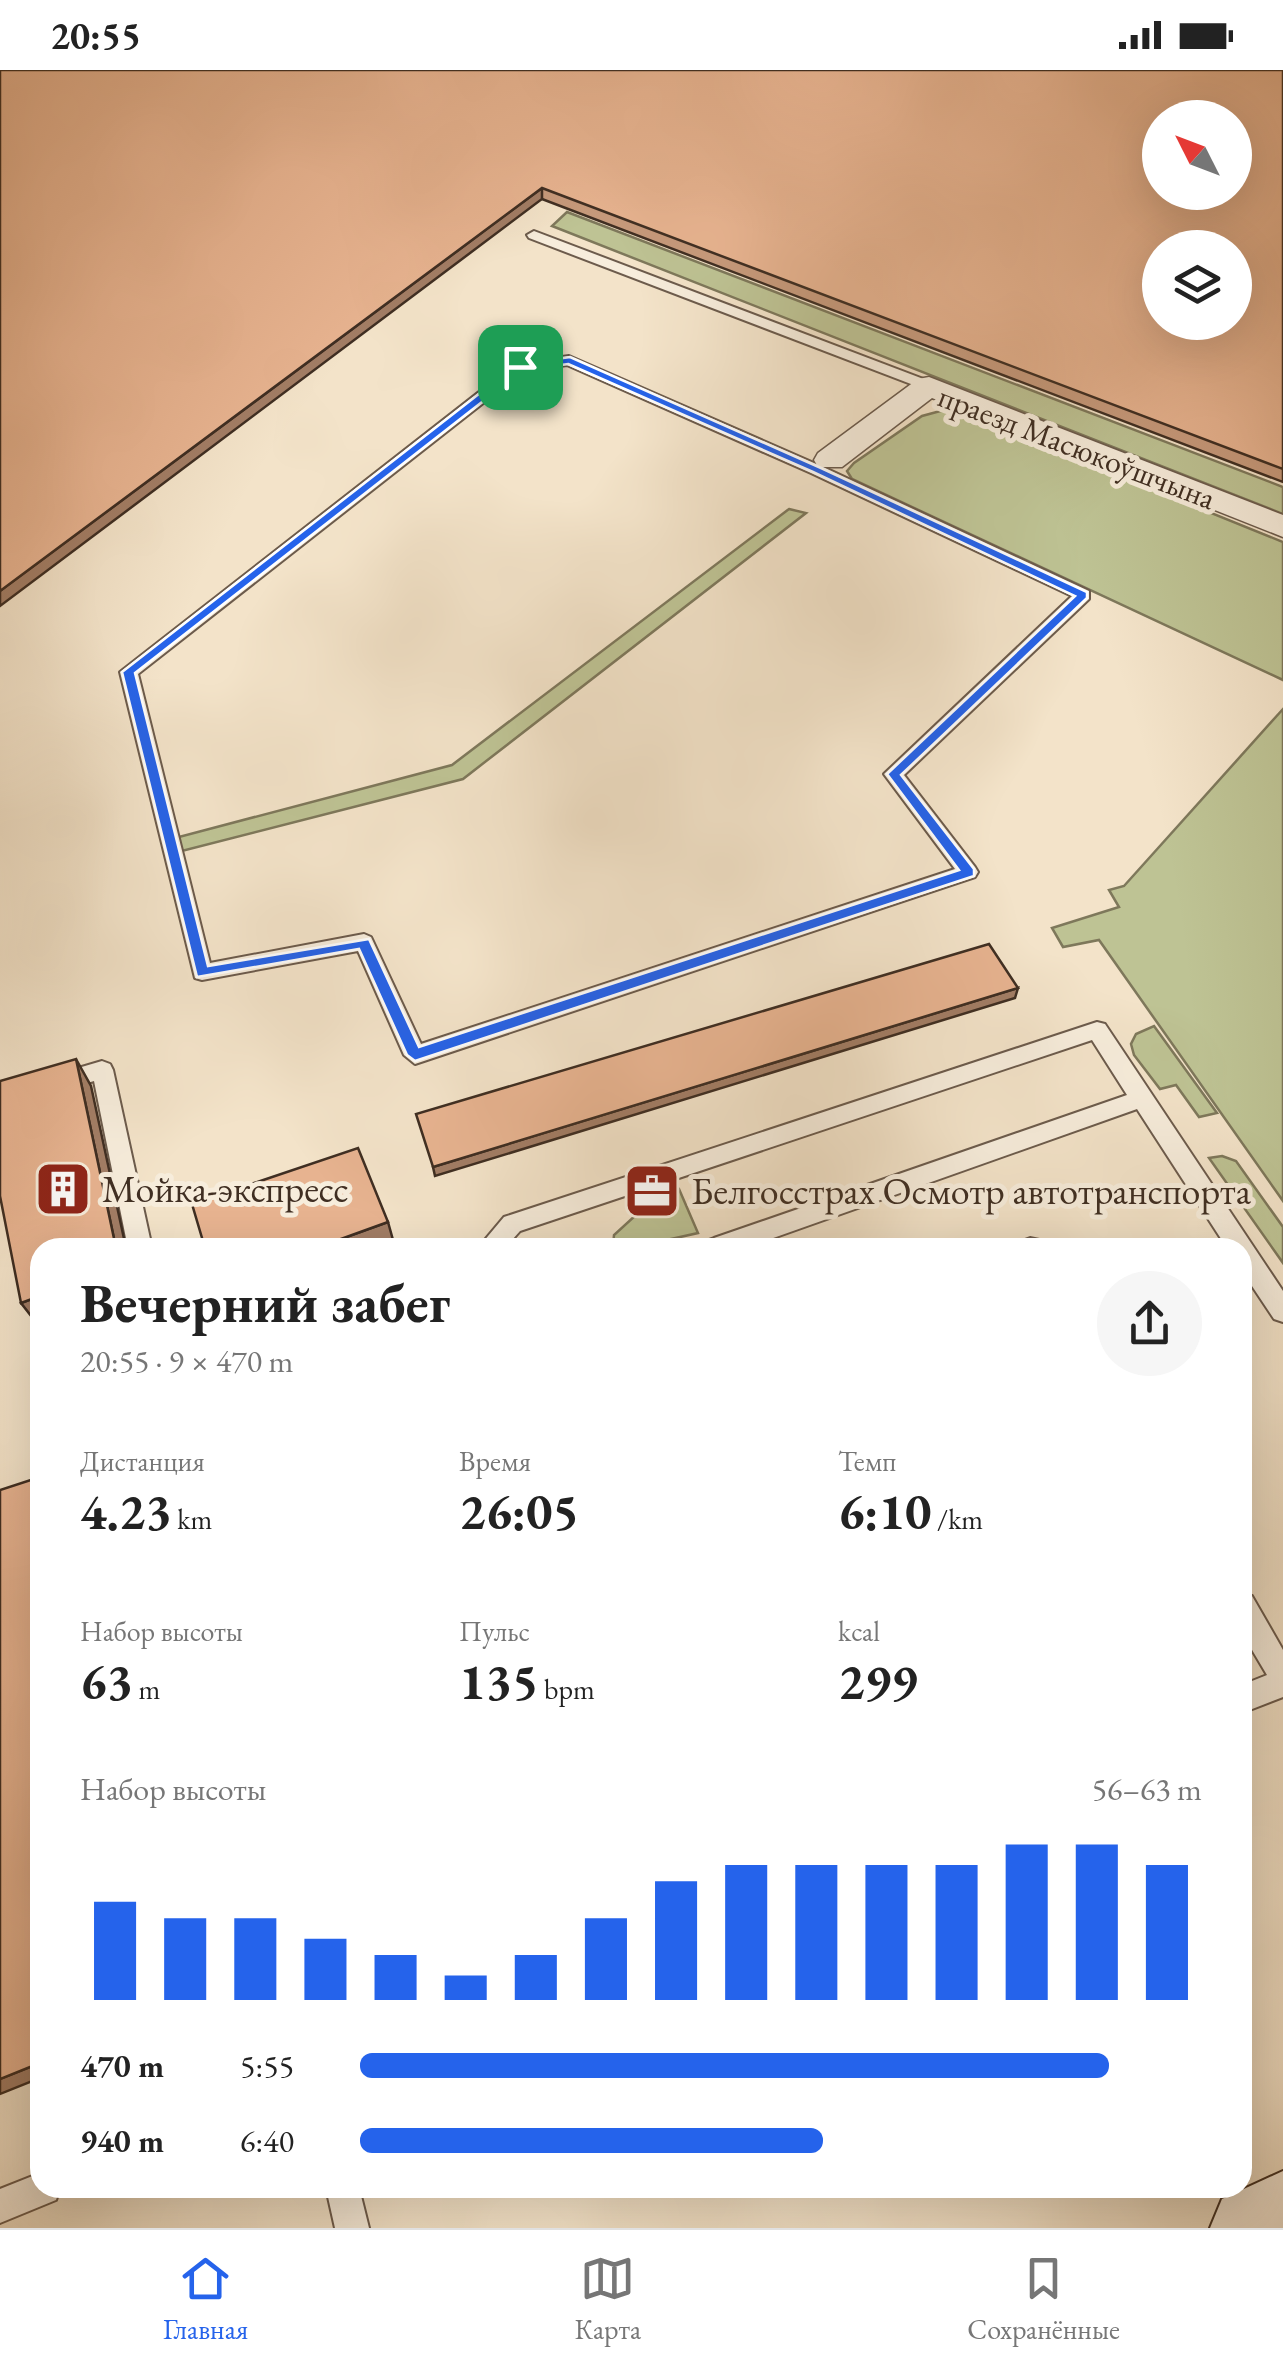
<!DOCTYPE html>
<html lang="ru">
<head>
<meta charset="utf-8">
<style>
	:root { --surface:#fff; --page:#f6f6f6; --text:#222; --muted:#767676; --line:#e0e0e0; --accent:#2563eb }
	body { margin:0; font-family:"EB Garamond",serif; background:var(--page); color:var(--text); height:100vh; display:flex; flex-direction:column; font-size:38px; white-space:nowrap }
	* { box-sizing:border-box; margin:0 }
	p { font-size:32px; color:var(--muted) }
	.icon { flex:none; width:55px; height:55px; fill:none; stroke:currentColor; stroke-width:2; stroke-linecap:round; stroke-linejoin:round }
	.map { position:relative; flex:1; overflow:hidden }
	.drawer { position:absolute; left:30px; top:1168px; width:1222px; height:960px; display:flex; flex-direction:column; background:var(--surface); border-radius:30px; box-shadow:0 10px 40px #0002 }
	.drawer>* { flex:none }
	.needle { width:65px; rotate:312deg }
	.buttons { position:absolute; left:1142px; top:30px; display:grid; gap:20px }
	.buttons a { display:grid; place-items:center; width:110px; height:110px; border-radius:50%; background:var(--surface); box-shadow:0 10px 40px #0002; font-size:50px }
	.pin { position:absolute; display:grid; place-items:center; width:85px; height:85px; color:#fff; margin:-42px; border-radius:20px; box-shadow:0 5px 15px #0006 }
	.round { display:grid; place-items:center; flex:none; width:105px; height:105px; border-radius:52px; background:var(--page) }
	.headline { display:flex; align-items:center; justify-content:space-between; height:170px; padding:0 50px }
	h1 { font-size:55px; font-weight:700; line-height:75px }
	.stats { display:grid; grid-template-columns:repeat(3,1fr); gap:15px; height:170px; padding:10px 50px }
	.stats div { display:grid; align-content:center }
	.stats b { font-size:50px; font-weight:700 }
	.stats small { font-size:28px; font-weight:400 }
	.stats p { font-size:28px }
	.chart { height:280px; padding:20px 50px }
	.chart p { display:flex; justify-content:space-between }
	.chart svg { width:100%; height:180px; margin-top:10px; stroke:var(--accent); stroke-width:6 }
	ul { padding:0 50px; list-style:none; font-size:32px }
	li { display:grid; grid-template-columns:160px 120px 1fr; align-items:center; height:75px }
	li i { height:25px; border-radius:12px; background:var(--accent) }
	.status { display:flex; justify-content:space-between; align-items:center; height:70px; padding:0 50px; background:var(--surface); direction:ltr }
	.status svg { height:28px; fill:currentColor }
	.menu { display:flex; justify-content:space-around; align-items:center; height:140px; border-top:2px solid var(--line); background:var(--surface); font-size:28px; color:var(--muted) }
	.menu a { display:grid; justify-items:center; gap:5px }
	.menu .current { color:var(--accent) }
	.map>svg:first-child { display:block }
</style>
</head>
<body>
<div class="status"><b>20:55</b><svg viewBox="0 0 49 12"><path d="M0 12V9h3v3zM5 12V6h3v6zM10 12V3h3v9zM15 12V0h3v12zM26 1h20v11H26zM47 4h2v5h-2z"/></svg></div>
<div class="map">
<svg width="1283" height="2158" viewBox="0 0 1283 2158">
	<rect width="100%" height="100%" fill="#f3e3c9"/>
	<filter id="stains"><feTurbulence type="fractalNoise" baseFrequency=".002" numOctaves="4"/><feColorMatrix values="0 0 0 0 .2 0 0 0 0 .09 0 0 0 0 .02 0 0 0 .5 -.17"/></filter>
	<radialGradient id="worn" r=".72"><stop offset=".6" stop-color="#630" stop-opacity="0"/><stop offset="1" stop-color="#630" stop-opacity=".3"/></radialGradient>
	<!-- green -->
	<g fill="#bec394" stroke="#7e785b" stroke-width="2.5">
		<path d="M 567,142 L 1283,417 L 1283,444 L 552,156 Z"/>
		<path d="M 944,340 L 959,341 L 1283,472 L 1283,610 L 852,409 L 847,401 L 854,393 L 922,346 Z"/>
		<path d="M 789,439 L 806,443 L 463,709 L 170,784 L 175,768 L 452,695 Z"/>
		<path d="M 1283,639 L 1283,1131 L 1099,870 L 1063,877 L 1052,858 L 1119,837 L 1109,820 L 1124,816 Z"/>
		<path d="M 1154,956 L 1217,1043 L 1199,1047 L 1176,1015 L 1160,1019 L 1134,985 L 1131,974 L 1136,964 Z"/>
		<path d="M 1222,1086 L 1236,1091 L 1283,1157 L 1283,1193 L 1209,1088 Z"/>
		<path d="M 679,1119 L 698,1163 L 635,1177 L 613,1177 L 614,1165 L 660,1123 Z"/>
	</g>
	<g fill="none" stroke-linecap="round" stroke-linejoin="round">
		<!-- lane casing -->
		<g stroke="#6c5b4c" stroke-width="4">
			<g id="lane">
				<path d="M 534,161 L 934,313 L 936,316 L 924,319 L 529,168 L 527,165 Z"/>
				<path d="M 569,286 L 823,397 L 1089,521 L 1089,529 L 904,705 L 975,797 L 978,802 L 975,807 L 415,994 L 404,985 L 358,881 L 202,910 L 195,908 L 120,602 L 515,294 ZM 567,295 L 811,403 L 1072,526 L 884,704 L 955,799 L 421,974 L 371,867 L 364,864 L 210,893 L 138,604 L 524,301 Z"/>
				<path d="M 1097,952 L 1105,954 L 1283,1221 L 1283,1252 L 1274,1249 L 1242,1201 L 1242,1178 L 1227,1178 L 1137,1039 L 745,1178 L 702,1178 L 706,1171 L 714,1168 L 1127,1025 L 1092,970 L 520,1161 L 505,1178 L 478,1178 L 504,1147 Z"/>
				<path d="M 102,991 L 110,994 L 113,1000 L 152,1178 L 128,1178 L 94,1011 L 0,1039 L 0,1021 Z"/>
				<path d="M 1030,1168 L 1044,1171 L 1048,1178 L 1018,1178 L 1022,1171 Z"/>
				<path d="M 1242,1523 L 1252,1526 L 1283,1580 L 1283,1627 L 1242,1643 L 1242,1615 L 1267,1605 L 1242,1563 Z"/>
				<path d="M 40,2103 L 40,2118 L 60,2118 L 56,2130 L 0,2153 L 0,2119 Z"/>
				<path d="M 326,2118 L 359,2118 L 369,2158 L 335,2158 Z"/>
			</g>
		</g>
		<!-- street casing -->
		<g stroke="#6c5b4c" stroke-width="3">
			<path id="street" d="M 929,307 L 1283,445 L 1283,467 L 932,328 L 842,397 L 818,397 L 814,390 L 818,383 L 918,309 Z"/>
		</g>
		<!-- secondary casing -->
		<g stroke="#3f2e22" stroke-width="4">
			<path id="secondary" d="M 1283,2101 L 1283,2158 L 1210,2158 L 1222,2129 Z"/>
		</g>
		<!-- lane -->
		<use href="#lane" fill="#f7eddc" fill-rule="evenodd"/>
		<!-- street -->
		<use href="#street" fill="#f7eddc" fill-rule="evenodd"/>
		<!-- secondary -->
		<use href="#secondary" fill="#f7eddc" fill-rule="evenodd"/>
	</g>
	<!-- wall -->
	<path fill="#c79a7c" stroke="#3f2e22" stroke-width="2.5" d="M 0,0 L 1283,0 L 1283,412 L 542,129 Z"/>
	<!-- shaded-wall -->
	<g fill="#a27d65" stroke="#3f2e22" stroke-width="2.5">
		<path d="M 542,118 L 542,129 L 0,536 L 0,521 Z"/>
		<path d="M 1018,918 L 1015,928 L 435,1106 L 433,1097 Z"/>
		<path d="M 76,989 L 91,1016 L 126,1178 L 116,1178 Z"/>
		<path d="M 388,1152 L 393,1170 L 371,1178 L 316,1178 Z"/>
		<path d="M 40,1226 L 40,1255 L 39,1256 L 21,1233 Z"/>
		<path d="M 40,1993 L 40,2008 L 0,2024 L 0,2009 Z"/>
	</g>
	<!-- building -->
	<g fill="#e7b390" stroke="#3f2e22" stroke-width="2.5" fill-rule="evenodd">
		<path d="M 0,0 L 1283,0 L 1283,399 L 542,118 L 0,521 ZM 1160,48 L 1235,48 L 1235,122 L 1160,122 ZM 1160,178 L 1235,178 L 1235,252 L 1160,252 Z"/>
		<path d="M 989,874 L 1018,918 L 433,1097 L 416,1044 Z"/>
		<path d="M 76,989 L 116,1178 L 40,1178 L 40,1226 L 21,1233 L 0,1126 L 0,1011 Z"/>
		<path d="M 358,1078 L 388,1152 L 316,1178 L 205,1178 L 192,1134 Z"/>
		<path d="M 40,1407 L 40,1993 L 0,2009 L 0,1420 Z"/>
	</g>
	<!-- route -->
	<path fill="#2563eb" stroke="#fff" stroke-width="2.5" fill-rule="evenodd" d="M 570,287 L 821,398 L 1087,522 L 1087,528 L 901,705 L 974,799 L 974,806 L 415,991 L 407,985 L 359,879 L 197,907 L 122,602 L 516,295 ZM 568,294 L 813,402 L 1075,526 L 887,704 L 959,800 L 419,977 L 369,869 L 208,896 L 135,603 L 523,300 Z"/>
	<!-- icons -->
	<defs>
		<g id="building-square" transform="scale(2.875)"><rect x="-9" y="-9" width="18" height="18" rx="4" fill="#8f2418" stroke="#f7eddc"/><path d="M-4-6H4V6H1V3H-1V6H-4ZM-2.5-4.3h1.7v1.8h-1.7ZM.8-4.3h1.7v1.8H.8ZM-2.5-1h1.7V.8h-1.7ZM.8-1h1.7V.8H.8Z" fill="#fff"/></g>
		<g id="office-square" transform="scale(2.875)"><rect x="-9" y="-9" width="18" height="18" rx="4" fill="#8f2418" stroke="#f7eddc"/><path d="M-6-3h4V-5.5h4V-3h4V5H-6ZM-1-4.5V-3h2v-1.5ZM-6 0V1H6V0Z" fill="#fff"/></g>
	</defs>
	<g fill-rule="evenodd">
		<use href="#building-square" x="63" y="1119"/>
		<use href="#office-square" x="652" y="1121"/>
	</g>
	<g text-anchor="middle" stroke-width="10" stroke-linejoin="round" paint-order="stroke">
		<!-- far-street labels -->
		<g font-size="32" fill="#3f2e22" stroke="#f7eddc">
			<text transform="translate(1077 377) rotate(21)" y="11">праезд Масюкоўшчына</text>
		</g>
		<!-- poi labels -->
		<g font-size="38" fill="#3f2e22" stroke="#f7eddc" text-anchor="start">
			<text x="102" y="1132">Мойка-экспресс</text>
			<text x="691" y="1134">Белгосстрах Осмотр автотранспорта</text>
		</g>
	</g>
	<rect width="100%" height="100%" filter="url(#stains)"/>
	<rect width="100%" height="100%" fill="url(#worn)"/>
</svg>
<div class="buttons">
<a><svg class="needle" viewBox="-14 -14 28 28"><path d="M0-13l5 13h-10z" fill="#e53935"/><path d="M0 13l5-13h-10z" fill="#767676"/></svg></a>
<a><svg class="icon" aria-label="layers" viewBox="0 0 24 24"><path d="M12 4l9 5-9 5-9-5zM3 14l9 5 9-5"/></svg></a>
</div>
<div class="pin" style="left:520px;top:297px;background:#1e9e55"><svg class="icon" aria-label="arrive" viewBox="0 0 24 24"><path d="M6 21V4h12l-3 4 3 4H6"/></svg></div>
<section class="drawer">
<div class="headline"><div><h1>Вечерний забег</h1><p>20:55 · 9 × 470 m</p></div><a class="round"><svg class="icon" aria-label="share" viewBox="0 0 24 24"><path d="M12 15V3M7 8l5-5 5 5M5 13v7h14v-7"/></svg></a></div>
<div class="stats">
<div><p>Дистанция</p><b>4.23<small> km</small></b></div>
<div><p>Время</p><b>26:05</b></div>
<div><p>Темп</p><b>6:10<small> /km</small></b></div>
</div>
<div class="stats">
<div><p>Набор высоты</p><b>63<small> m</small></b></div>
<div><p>Пульс</p><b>135<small> bpm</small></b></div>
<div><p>kcal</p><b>299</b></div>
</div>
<div class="chart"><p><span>Набор высоты</span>56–63 m</p>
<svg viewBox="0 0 160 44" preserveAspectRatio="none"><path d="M5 44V20M15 44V24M25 44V24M35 44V29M45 44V33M55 44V38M65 44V33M75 44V24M85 44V15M95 44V11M105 44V11M115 44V11M125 44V11M135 44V6M145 44V6M155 44V11"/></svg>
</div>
<ul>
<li><b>470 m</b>5:55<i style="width:89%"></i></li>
<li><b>940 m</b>6:40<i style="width:55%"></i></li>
</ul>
</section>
</div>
<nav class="menu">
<a class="current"><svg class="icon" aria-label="home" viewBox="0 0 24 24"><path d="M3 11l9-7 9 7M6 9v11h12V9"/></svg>Главная</a>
<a><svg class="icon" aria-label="map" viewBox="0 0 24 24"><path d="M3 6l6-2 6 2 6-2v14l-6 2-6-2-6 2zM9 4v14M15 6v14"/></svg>Карта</a>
<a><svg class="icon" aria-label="saved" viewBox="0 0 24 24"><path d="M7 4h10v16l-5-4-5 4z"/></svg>Сохранённые</a>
</nav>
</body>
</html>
